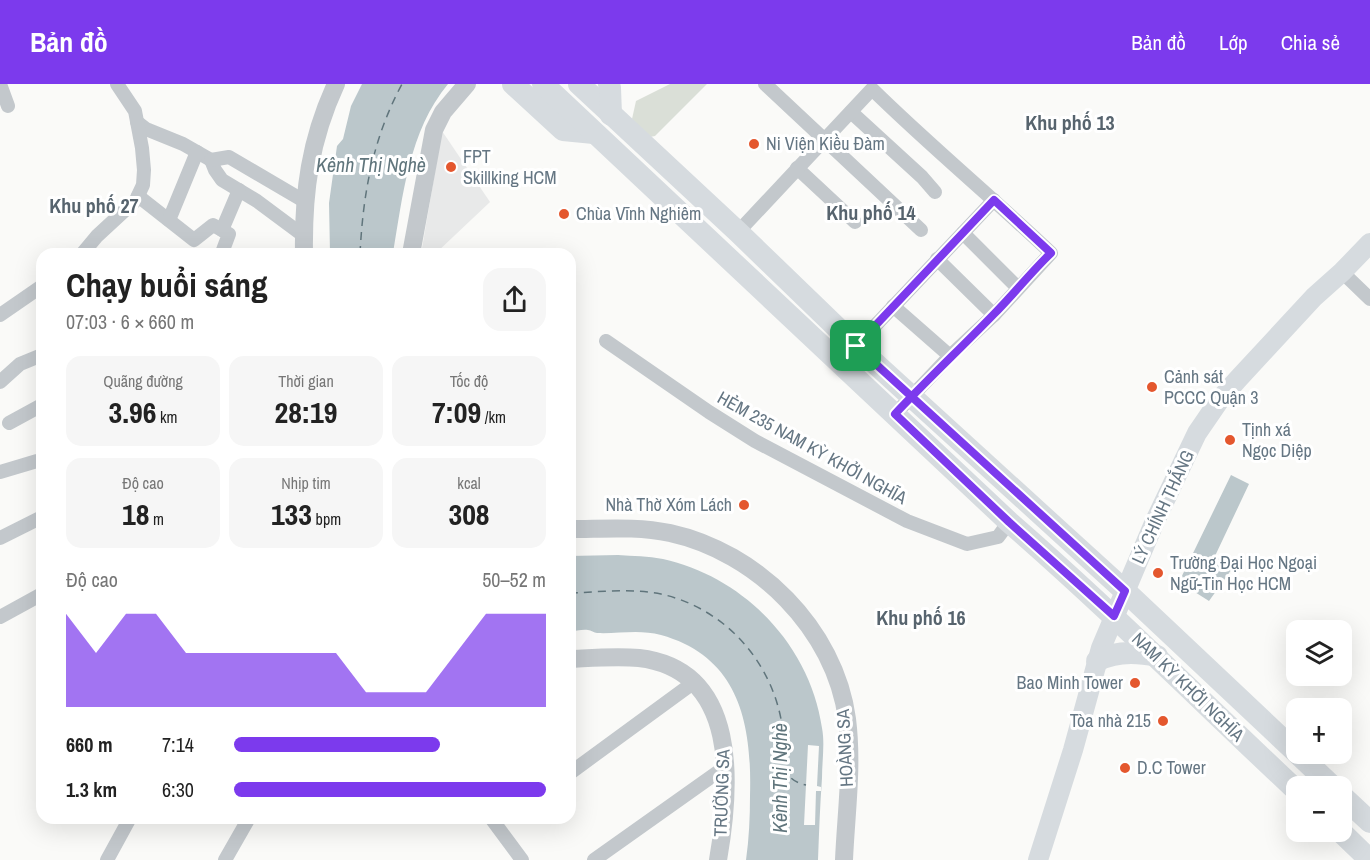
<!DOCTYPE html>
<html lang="vi">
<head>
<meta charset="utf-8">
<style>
	:root { --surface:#fff; --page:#f6f6f6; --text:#222; --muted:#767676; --accent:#7c3aed }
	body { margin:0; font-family:"Archivo Narrow",sans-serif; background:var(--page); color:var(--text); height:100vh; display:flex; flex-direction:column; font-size:22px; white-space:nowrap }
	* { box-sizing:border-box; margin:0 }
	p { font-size:20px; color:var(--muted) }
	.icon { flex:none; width:33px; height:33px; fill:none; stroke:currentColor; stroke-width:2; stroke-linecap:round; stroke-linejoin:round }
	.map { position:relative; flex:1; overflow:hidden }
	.sheet { position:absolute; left:36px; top:164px; width:540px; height:576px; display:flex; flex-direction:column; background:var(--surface); border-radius:18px; box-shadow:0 6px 24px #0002 }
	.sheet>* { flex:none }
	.buttons { position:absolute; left:1286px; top:536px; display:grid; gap:12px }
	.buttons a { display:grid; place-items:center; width:66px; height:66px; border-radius:12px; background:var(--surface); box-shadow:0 6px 24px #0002; font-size:30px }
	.pin { position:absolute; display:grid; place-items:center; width:51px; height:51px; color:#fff; margin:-26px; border-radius:12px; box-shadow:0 3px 9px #0006 }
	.round { display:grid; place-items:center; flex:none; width:63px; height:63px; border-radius:18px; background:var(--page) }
	.head { display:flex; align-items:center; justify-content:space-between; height:102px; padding:0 30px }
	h1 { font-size:33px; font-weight:700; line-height:45px }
	.metrics { display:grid; grid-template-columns:repeat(3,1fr); gap:9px; height:102px; padding:6px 30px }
	.metrics div { display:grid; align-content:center; border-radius:15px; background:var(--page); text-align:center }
	.metrics b { font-size:30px; font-weight:700 }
	.metrics small { font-size:16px; font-weight:400 }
	.metrics p { font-size:16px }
	.chart { height:168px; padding:12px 30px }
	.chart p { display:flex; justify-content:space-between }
	.chart svg { width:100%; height:108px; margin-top:6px; fill:var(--accent); opacity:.7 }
	ul { padding:0 30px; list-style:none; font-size:20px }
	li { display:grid; grid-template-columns:96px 72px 1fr; align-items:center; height:45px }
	li i { height:15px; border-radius:8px; background:var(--accent) }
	header { display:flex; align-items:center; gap:36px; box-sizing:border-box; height:84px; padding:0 30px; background:var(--accent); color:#fff }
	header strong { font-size:28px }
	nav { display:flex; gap:33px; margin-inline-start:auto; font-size:21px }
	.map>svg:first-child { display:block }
</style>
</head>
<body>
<header>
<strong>Bản đồ</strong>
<nav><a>Bản đồ</a><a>Lớp</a><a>Chia sẻ</a></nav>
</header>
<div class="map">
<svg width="1370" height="776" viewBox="0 0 1370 776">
	<rect width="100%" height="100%" fill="#fafaf8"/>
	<!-- built -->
	<path fill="#e8e9e9" d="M 442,47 L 490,118 L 436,169 L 421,170 Z"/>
	<!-- green -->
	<path fill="#dadfd7" d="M 670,0 L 707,0 L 655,52 L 650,53 L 632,35 L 636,17 Z"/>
	<!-- water -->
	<g fill="#bbc7cb">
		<path d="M 362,0 L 448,0 C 409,47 403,111 393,169 L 330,169 L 329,119 L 337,62 L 343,55 L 351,22 Z"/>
		<path d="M 1231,391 L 1249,400 L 1215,472 L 1234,482 L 1209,517 L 1179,498 Z"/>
		<path d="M 618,471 C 633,472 648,472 663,475 C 744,493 810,561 822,644 C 825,660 822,677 822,694 C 820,721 819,749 818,776 L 746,776 C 749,755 750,733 750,712 C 752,641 740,573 661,551 C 639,545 618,550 597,549 C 594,549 591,546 588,546 C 583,545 575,547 570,548 L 570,472 Z"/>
	</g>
	<!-- pier -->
	<path fill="#fafaf8" d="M 808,661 L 819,662 L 817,702 L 821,703 L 821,707 L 816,707 L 815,741 L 804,741 Z"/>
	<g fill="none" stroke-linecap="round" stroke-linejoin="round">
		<!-- ferry -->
		<g stroke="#60757c" stroke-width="1.5" stroke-dasharray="8 6" stroke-linecap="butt">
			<path d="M 360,170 C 363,109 373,54 402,0"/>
			<path d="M 570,509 C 600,508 632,504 661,510 C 723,524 769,574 781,635 C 784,651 779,671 785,685 C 789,695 797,699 806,701"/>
		</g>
		<!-- minor -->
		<g stroke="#c3c8cc" stroke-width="14">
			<path d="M 0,0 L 8,22"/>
			<path d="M 765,0 L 921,146"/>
			<path d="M 851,28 L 922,93 L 935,108"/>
			<path d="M 137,38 L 146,45 L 183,60 L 211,76"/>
			<path d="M 211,76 L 215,86 L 222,96 L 257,117 L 304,152"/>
			<path d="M 211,76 L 229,73 L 304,117"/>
			<path d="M 797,84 L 855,138"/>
			<path d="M 138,112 L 194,156 L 213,141 L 229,150 L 223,166 L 227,170"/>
			<path d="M 169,136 L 197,68"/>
			<path d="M 222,146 L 239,106"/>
			<path d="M 738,148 L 872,5 C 930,62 992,113 1051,169 L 994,231 L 937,175"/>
			<path d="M 963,149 L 1018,204"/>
			<path d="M 82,170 L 97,152 L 136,116 L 143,101 L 144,86 L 142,64 L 135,27 L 117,0"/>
			<path d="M 1342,188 L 1370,215"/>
			<path d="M 893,222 L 950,272"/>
			<path d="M 0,231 L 42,202"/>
			<path d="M 606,257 L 709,328 L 755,357 L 907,437 L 967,460 L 998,453 L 1009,438"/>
			<path d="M 856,262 L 994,116"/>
			<path d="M 0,298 L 20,280 L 42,271"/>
			<path d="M 895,330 L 950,272 L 994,231"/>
			<path d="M 9,339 L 42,321"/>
			<path d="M 0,388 L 37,377"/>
			<path d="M 0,454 L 42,433"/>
			<path d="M 0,533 L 42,510"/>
			<path d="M 570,689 L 693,599"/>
			<path d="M 491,734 L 522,776"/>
			<path d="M 107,776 L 130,734"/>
			<path d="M 225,776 L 249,734"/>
			<path d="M 594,776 L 725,683"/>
		</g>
		<!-- tertiary -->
		<g stroke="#c3c8cc" stroke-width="18">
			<path d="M 304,170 C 303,108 310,56 336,0"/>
			<path d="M 411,170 L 434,46 L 443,28 L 467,0"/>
			<path d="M 570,445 C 603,445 637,442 670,449 C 757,468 835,545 847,635 C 853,682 846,729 844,776"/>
			<path d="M 570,575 C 592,574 616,572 639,574 C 740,586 731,702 718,776"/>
		</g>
		<!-- secondary -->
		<path stroke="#d6dbdf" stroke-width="20" d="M 1038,776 L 1073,666 L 1101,564 L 1155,437 L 1197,349 L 1221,314 L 1239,294 L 1314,213 L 1342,188 L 1370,159"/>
		<!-- primary -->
		<g stroke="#d6dbdf" stroke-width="22">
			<path d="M 513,0 L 563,46 L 594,49"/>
			<path d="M 543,0 L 1009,438 C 1108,524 1200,616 1296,706"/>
			<path d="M 579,0 L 738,148 L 856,262 L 1125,507 L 1296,668"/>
			<path d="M 609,0 L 610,4 L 611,31"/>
			<path d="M 1097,577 C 1115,567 1138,568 1157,572"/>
			<path d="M 1297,669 L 1332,702"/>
			<path d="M 1341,711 L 1370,738"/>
			<path d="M 1340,747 L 1370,776"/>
		</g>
	</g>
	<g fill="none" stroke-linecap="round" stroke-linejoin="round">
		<!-- route casing -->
		<g stroke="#fff" stroke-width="12">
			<path id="route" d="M 856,262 L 1125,507 L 1114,532 L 1009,438 L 895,330 C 927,296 961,264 994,230 C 1014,210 1031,188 1051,169 L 994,116 L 856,262"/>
		</g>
		<!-- route -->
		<use href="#route" stroke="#7c3aed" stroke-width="8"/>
	</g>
	<!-- markers -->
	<g fill="#e4572e" stroke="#fff" stroke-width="2">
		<circle cx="754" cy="60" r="6"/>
		<circle cx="451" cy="83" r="6"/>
		<circle cx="564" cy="130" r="6"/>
		<circle cx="1152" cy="303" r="6"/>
		<circle cx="1230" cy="356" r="6"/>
		<circle cx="744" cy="421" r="6"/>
		<circle cx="1158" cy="489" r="6"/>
		<circle cx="1135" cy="599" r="6"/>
		<circle cx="1163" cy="637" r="6"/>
		<circle cx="1125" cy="684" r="6"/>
	</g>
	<g text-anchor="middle" stroke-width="6" stroke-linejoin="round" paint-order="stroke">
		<!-- poi labels -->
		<g font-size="18" fill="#657683" stroke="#fff" text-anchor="start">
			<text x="766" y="66">Ni Viện Kiều Đàm</text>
			<text x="463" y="79">FPT<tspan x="463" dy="21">Skillking HCM</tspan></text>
			<text x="576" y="136">Chùa Vĩnh Nghiêm</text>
			<text x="1164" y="299">Cảnh sát<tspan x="1164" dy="21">PCCC Quận 3</tspan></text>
			<text x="1242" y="352">Tịnh xá<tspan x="1242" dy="21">Ngọc Diệp</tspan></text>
			<text x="732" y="427" text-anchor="end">Nhà Thờ Xóm Lách</text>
			<text x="1170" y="485">Trường Đại Học Ngoại<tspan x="1170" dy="21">Ngữ-Tin Học HCM</tspan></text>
			<text x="1123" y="605" text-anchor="end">Bao Minh Tower</text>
			<text x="1151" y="643" text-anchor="end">Tòa nhà 215</text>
			<text x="1137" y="690">D.C Tower</text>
		</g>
		<!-- street labels -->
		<g font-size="18" fill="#657683" stroke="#fff">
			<text transform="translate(812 364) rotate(29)" y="6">HẺM 235 NAM KỲ KHỞI NGHĨA</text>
			<text transform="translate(1163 423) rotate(-65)" y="6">LÝ CHÍNH THẮNG</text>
			<text transform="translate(1188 603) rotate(44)" y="6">NAM KỲ KHỞI NGHĨA</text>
			<text transform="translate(845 664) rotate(-93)" y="6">HOÀNG SA</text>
			<text transform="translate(722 709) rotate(-88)" y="6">TRƯỜNG SA</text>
		</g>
		<!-- neighbourhood labels -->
		<g font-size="20" font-weight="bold" fill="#57646e" stroke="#fff">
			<text x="1070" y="46">Khu phố 13</text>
			<text x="94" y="129">Khu phố 27</text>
			<text x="871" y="136">Khu phố 14</text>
			<text x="921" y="541">Khu phố 16</text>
		</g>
		<!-- water labels -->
		<g font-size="20" font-style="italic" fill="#60757c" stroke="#fff">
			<text x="371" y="88">Kênh Thị Nghè</text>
			<text transform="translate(780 694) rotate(-90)" y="7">Kênh Thị Nghè</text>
		</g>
	</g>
</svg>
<div class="buttons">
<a><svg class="icon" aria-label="layers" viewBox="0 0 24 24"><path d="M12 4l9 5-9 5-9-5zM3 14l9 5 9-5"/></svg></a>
<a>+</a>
<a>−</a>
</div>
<div class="pin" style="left:856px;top:262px;background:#1e9e55"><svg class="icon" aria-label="arrive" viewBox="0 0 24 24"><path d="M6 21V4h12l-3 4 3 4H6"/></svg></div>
<section class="sheet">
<div class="head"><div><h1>Chạy buổi sáng</h1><p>07:03 · 6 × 660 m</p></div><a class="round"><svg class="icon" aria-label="share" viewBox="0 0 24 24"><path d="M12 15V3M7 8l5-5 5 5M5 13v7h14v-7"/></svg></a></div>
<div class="metrics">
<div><p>Quãng đường</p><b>3.96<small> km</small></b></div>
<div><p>Thời gian</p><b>28:19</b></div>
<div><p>Tốc độ</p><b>7:09<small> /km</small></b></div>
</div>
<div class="metrics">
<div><p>Độ cao</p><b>18<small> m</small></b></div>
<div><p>Nhịp tim</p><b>133<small> bpm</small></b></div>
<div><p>kcal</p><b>308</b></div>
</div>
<div class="chart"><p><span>Độ cao</span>50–52 m</p>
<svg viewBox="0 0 160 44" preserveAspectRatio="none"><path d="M0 44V6L10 22L20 6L30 6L40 22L50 22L60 22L70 22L80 22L90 22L100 38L110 38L120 38L130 22L140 6L150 6L160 6V44z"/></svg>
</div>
<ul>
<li><b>660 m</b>7:14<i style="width:66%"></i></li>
<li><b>1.3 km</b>6:30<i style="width:100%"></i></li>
</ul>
</section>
</div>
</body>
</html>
